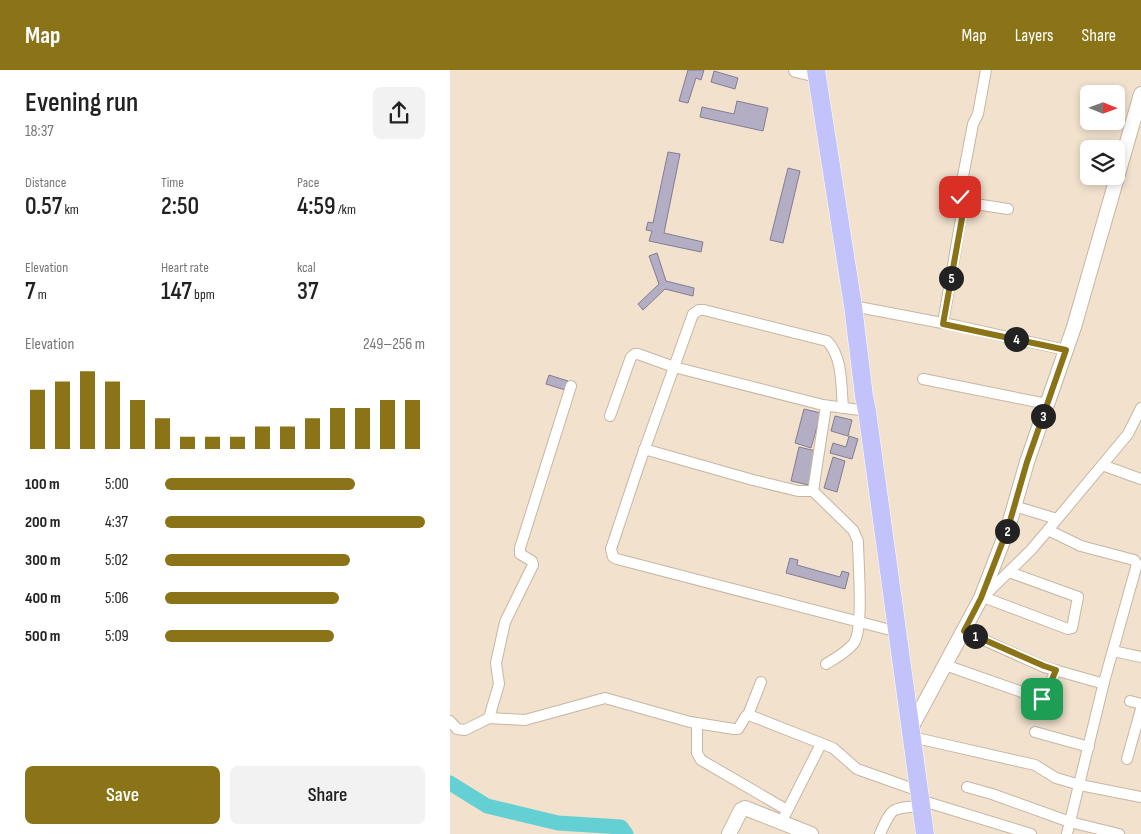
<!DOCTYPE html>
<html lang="en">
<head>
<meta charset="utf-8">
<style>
	:root { --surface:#fff; --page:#f2f2f2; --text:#222; --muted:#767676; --accent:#8b7417 }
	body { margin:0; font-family:"Sofia Sans Condensed",sans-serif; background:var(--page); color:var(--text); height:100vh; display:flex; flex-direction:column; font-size:19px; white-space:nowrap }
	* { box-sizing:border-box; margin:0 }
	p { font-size:16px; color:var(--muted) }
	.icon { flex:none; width:28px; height:28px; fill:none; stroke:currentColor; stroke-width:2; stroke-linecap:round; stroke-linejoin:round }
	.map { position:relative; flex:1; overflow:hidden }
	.sheet { display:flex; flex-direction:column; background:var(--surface); width:450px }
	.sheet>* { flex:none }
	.needle { width:32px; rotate:91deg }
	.controls { position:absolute; left:630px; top:15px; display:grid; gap:10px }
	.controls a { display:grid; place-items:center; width:45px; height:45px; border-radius:8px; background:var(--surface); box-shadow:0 2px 8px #0003; font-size:25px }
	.pin { position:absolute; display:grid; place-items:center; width:42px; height:42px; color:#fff; margin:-21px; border-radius:10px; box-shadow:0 2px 8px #0006 }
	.km { position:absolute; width:25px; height:25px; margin:-12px; border-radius:50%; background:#222; color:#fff; font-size:14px; line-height:25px; text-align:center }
	.round { display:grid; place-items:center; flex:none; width:52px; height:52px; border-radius:8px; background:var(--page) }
	.summary { display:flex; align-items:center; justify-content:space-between; height:85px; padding:0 25px }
	h1 { font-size:28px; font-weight:600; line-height:38px }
	.metrics { display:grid; grid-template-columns:repeat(3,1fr); gap:8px; height:85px; padding:5px 25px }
	.metrics div { display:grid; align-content:center }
	.metrics b { font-size:25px; font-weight:600 }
	.metrics small { font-size:14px; font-weight:400 }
	.metrics p { font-size:14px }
	.chart { height:140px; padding:10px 25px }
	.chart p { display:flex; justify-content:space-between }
	.chart svg { width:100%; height:90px; margin-top:5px; stroke:var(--accent); stroke-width:6 }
	.cta { display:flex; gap:10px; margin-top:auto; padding:10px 25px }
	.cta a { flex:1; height:58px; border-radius:8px; background:var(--accent); color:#fff; font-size:20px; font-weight:600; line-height:58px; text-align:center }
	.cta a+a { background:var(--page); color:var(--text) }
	ul { padding:0 25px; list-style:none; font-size:16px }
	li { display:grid; grid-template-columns:80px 60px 1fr; align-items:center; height:38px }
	li i { height:12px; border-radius:6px; background:var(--accent) }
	header { display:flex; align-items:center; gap:30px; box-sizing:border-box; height:70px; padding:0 25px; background:var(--accent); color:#fff }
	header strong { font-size:24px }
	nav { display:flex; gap:28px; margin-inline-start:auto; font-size:18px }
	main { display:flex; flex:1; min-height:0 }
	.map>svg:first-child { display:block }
</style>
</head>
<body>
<header>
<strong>Map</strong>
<nav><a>Map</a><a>Layers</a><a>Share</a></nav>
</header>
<main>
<section class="sheet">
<div class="summary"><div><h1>Evening run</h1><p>18:37</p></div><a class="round"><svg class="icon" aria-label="share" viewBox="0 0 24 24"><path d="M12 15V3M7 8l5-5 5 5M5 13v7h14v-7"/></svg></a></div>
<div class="metrics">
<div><p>Distance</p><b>0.57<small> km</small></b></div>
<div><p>Time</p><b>2:50</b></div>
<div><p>Pace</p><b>4:59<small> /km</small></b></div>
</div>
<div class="metrics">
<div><p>Elevation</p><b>7<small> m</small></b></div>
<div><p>Heart rate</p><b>147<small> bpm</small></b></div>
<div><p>kcal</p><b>37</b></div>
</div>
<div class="chart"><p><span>Elevation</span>249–256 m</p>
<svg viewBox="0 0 160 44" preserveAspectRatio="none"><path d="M5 44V15M15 44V11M25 44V6M35 44V11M45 44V20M55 44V29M65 44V38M75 44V38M85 44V38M95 44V33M105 44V33M115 44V29M125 44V24M135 44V24M145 44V20M155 44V20"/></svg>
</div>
<ul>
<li><b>100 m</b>5:00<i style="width:73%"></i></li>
<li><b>200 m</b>4:37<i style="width:100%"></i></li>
<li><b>300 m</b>5:02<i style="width:71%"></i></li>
<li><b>400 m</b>5:06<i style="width:67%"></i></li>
<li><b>500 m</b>5:09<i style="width:65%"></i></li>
</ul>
<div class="cta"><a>Save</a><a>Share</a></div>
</section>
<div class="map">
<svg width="691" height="764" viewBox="0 0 691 764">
	<rect width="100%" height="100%" fill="#f1e1cd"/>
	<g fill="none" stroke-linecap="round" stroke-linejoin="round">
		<!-- river -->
		<path stroke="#64d0d4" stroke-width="15" d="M 0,713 L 37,736 L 108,753 L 171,757 L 176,764"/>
	</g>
	<!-- building -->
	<g fill="#b3aec4" stroke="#837d93">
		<path d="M 238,0 L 254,0 L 251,10 L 246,8 L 238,33 L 229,31 Z"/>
		<path d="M 264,1 L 288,8 L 285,19 L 261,12 Z"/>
		<path d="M 287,31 L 318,38 L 313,61 L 250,47 L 252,37 L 284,44 Z"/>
		<path d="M 218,82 L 230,84 L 214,163 L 253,172 L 251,182 L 199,171 L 202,161 L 196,160 L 198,152 L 203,153 Z"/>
		<path d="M 338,98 L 350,101 L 333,173 L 320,170 Z"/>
		<path d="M 207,183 L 216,211 L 244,218 L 243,226 L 215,219 L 193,240 L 188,234 L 209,214 L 199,186 Z"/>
		<path d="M 99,305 L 118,311 L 115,320 L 96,314 Z"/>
		<path d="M 354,339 L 371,343 L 361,378 L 345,373 Z"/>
		<path d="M 385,346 L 402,350 L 398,366 L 381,361 Z"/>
		<path d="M 399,366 L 408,369 L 402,389 L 380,383 L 383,373 L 396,377 Z"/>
		<path d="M 349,377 L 366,381 L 359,415 L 341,411 Z"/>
		<path d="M 383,387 L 395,391 L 387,422 L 374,418 Z"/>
		<path d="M 340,488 L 348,490 L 347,495 L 390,507 L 392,501 L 399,503 L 395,519 L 336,503 Z"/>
	</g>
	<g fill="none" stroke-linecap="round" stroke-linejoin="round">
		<!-- street casing -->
		<g stroke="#c6b6a3" stroke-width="12">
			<g id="street">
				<path d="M 512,132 L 558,139"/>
				<path d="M 403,236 L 508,256 L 616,280"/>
				<path d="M 493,253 L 513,137 L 510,122 L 523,54 L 528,44 L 536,0"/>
				<path d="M 473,309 L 597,334"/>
				<path d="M 393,338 C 391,316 393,287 377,271 L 254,240 L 249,240 L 243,244 L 190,392 L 161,479 L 163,487 L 167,489 L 448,562"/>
				<path d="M 160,346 L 181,287 L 185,284 L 188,284 L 224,297 L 373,335 L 417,341"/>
				<path d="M 194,379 L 303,410 L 348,421 L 363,421 L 376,336"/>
				<path d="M 652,395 L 691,409"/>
				<path d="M 363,421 L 403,460 L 408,471 C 408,492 414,557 404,573 C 397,582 386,588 376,594"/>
				<path d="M 564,436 L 607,449"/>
				<path d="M 534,526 L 581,480 L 598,460 L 678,364 L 691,338"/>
				<path d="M 533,527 L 618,559 L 622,558 L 628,527 L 559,502"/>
				<path d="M 514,561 L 594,597 L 651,613 L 654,612 L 687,494 L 684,490 L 631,476 L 598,460"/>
				<path d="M 663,581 L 691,587"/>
				<path d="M 495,595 L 592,629 L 594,628 L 606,600"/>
				<path d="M 680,631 L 691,634"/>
				<path d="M 298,645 L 311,612"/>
				<path d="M 39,648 L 49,614 L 46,593 L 55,552 L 83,495 L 82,491 L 70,484 L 70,478 L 121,316"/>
				<path d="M 0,651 L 7,659 L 15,660 L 39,648 L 75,650 L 155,628 L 240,652 L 284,659 L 288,659 L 296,646 L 299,645 L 383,678 L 407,699 L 469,721"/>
				<path d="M 247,653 L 247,683 L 251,690 L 337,740"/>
				<path d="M 585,662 L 639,677"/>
				<path d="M 462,667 L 585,695 L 606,708 L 630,715 L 691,727"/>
				<path d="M 677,689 L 691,639"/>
				<path d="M 517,717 L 542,724 L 620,752 L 669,764"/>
				<path d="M 470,730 L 581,764"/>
				<path d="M 335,745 L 371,674"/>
				<path d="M 430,764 C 442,737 441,738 471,736"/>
				<path d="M 617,764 L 654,612"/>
			</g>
		</g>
		<!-- secondary casing -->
		<g stroke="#c6b6a3" stroke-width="16">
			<g id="secondary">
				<path d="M 346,0 L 367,5"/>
				<path d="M 461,658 L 531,528 L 558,458 L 577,392 L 624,257 L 691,24"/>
				<path d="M 279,764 L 291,740 L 295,738 L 361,764"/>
			</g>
		</g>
		<!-- highway casing -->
		<g stroke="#fff" stroke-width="19">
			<path id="highway" d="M 366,0 L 403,236 L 414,326 L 417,341 L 475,764"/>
		</g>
		<!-- street -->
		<use href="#street" stroke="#fff" stroke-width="10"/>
		<!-- secondary -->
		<use href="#secondary" stroke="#fff" stroke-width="14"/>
		<!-- highway -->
		<use href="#highway" stroke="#c1c3fa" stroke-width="18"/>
	</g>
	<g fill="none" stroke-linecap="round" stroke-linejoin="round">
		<!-- route casing -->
		<g stroke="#fff" stroke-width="10">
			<path id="route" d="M 510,127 L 514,137 L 493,254 L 616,280 L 577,392 L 558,458 L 531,528 L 514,561 L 594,596 L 606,600 L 594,628 L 592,629"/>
		</g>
		<!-- route -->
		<use href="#route" stroke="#8b7417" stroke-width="6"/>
	</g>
</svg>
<div class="controls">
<a><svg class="needle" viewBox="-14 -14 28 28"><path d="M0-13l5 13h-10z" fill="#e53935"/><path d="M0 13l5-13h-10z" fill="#767676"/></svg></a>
<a><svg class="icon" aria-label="layers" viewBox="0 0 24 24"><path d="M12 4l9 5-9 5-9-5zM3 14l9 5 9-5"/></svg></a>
</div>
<div class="pin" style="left:592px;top:629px;background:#1e9e55"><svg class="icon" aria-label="arrive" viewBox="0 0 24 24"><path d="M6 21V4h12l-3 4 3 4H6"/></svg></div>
<div class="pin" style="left:510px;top:127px;background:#d93025"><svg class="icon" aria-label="check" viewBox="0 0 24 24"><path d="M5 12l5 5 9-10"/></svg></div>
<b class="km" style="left:525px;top:566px">1</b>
<b class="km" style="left:557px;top:461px">2</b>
<b class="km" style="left:593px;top:346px">3</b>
<b class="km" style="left:566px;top:269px">4</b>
<b class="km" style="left:501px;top:208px">5</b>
</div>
</main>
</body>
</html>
